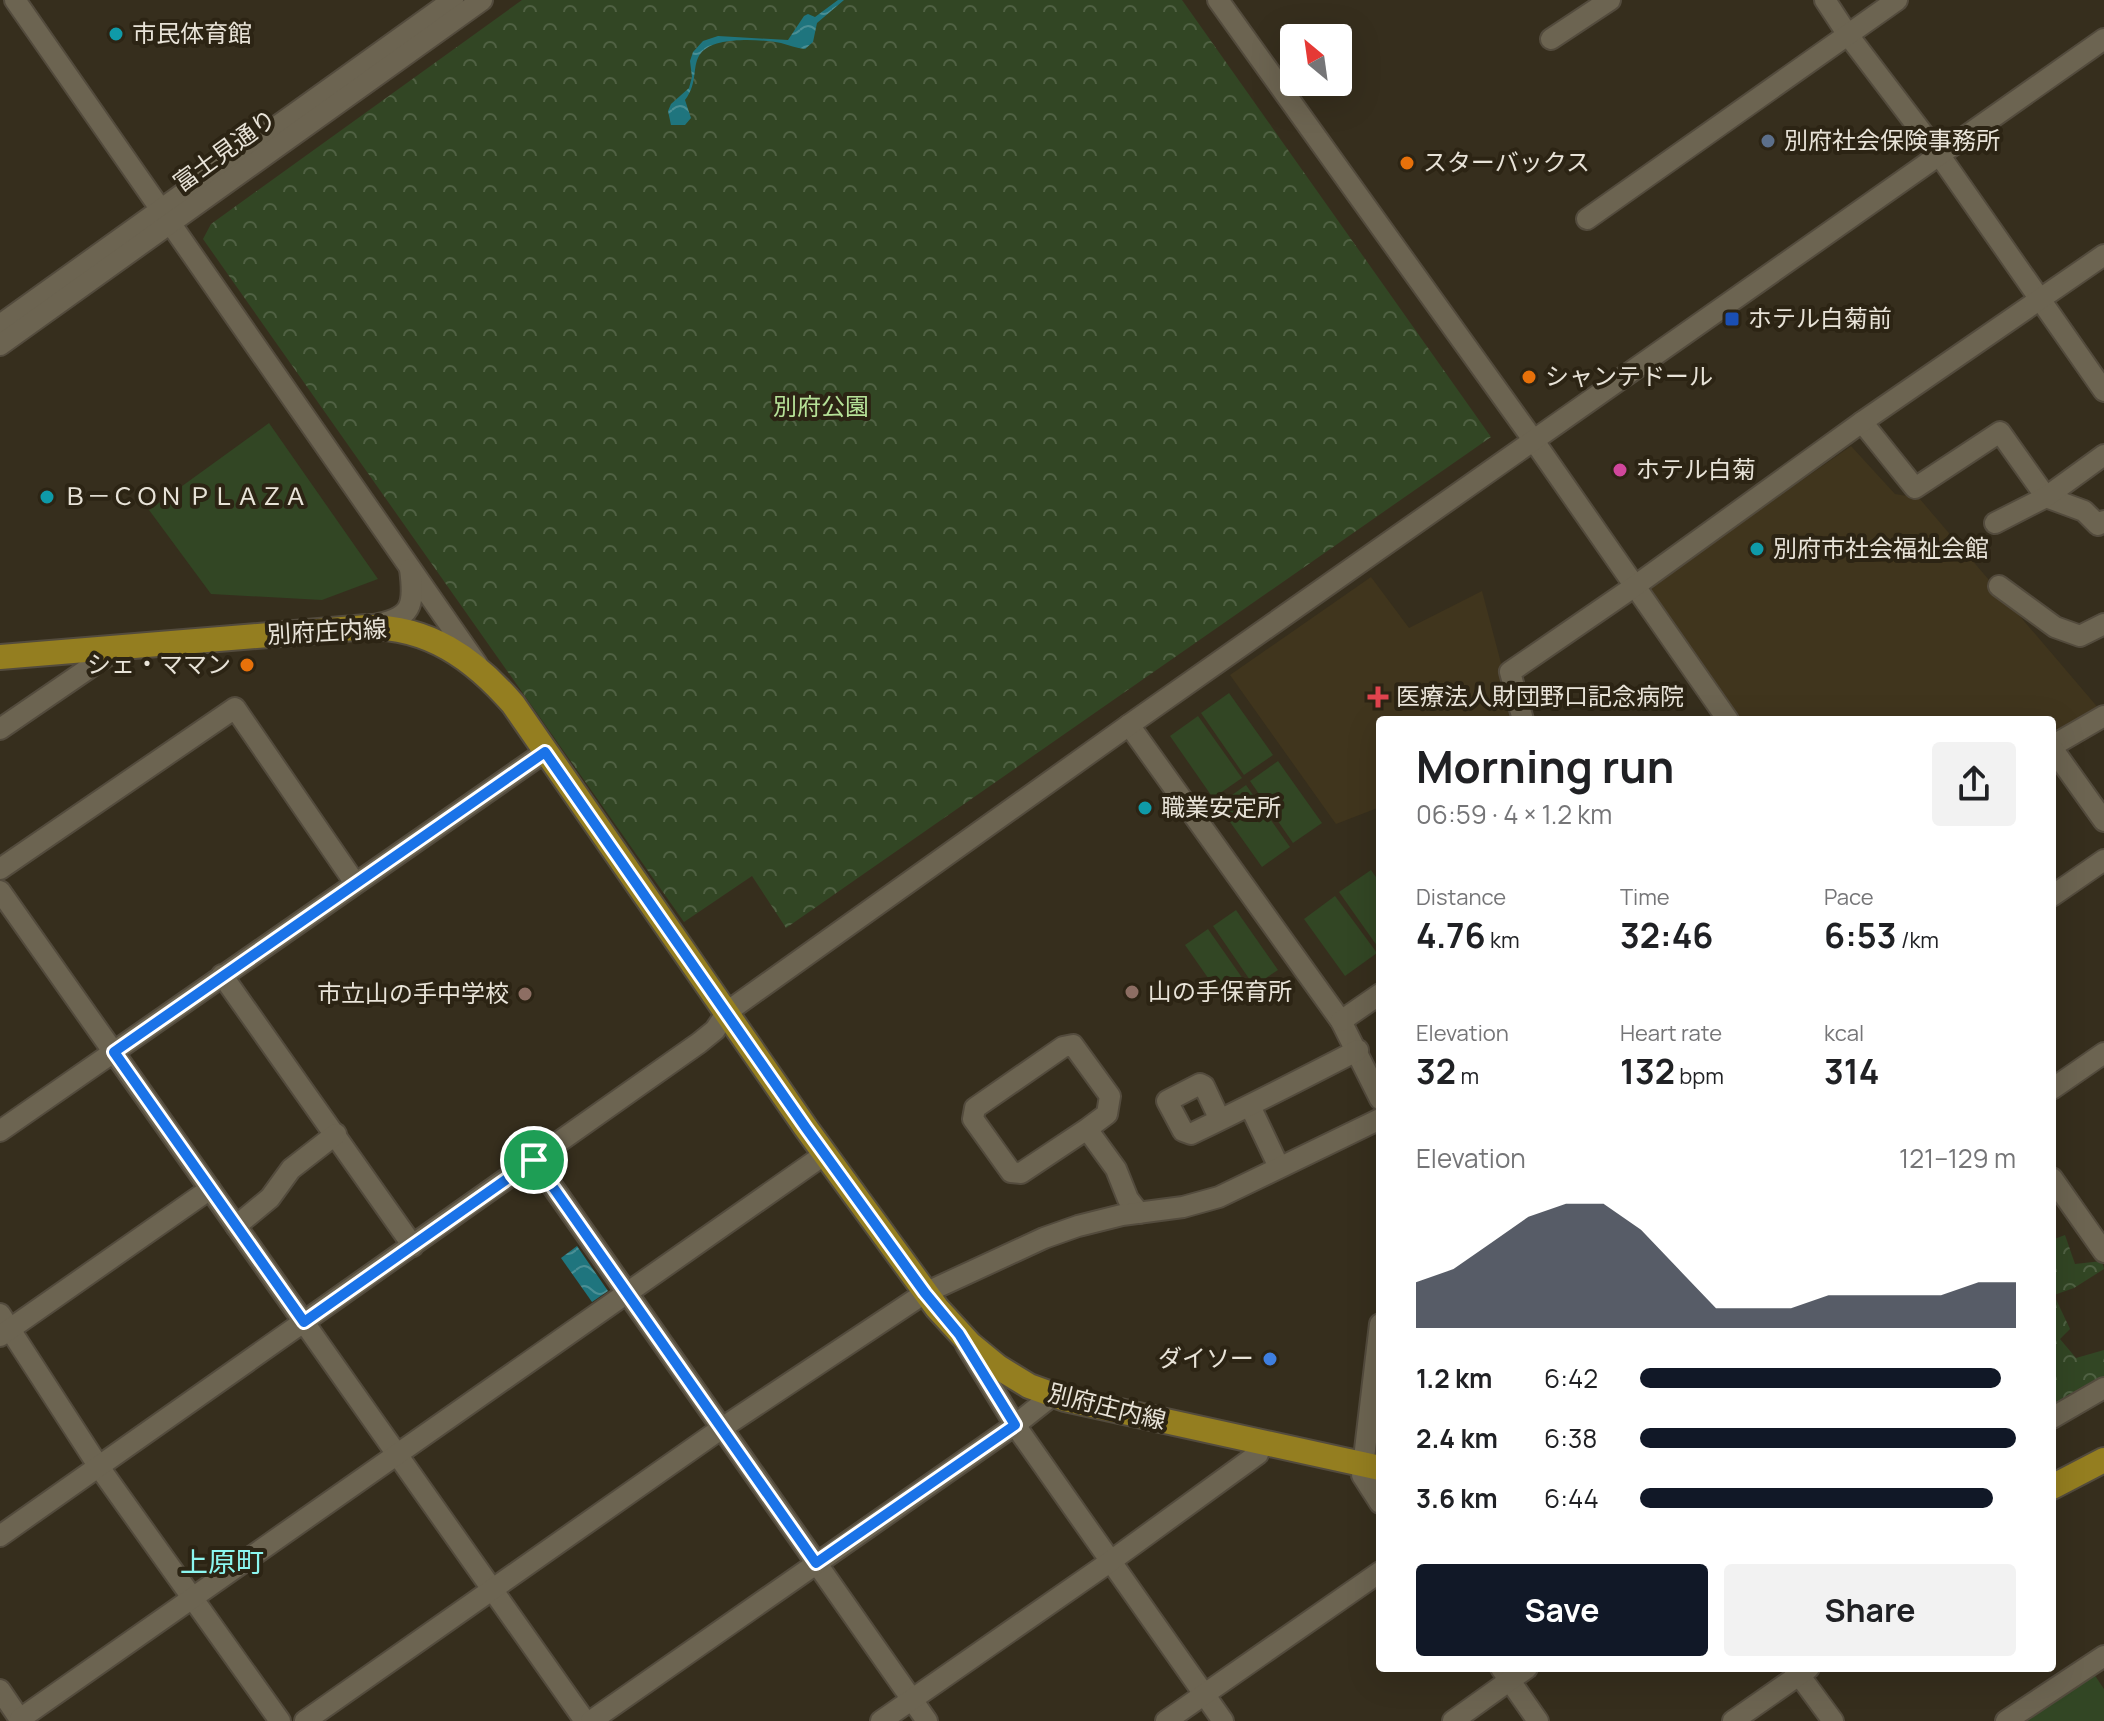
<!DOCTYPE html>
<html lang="en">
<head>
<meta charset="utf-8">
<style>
	:root { --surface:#fff; --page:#f2f2f2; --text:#202124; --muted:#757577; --accent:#111827 }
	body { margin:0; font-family:Manrope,"Noto Sans JP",sans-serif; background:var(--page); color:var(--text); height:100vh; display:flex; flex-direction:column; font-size:30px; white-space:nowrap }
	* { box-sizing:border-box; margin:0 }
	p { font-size:26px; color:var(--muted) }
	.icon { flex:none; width:44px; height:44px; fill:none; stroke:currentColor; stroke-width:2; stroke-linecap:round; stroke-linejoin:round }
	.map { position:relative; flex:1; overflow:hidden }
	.side { position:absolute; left:1376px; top:716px; width:680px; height:956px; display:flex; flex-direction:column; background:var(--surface); border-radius:8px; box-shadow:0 8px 32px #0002 }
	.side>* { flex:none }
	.needle { width:52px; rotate:331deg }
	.fabs { position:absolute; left:1280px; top:24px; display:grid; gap:16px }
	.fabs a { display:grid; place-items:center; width:72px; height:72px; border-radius:8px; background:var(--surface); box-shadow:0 8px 32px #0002; font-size:40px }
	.pin { position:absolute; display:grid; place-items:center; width:68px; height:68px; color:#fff; margin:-34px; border:4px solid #fff; border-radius:50%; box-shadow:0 2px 8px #0007 }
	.round { display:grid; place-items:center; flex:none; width:84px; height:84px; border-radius:8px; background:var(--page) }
	.head { display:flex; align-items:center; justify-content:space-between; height:136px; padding:0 40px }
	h1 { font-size:44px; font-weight:700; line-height:60px }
	.metrics { display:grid; grid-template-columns:repeat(3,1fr); gap:12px; height:136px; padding:8px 40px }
	.metrics div { display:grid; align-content:center }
	.metrics b { font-size:34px; font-weight:700 }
	.metrics small { font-size:22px; font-weight:400 }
	.metrics p { font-size:22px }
	.chart { height:224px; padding:16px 40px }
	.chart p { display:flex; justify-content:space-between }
	.chart svg { width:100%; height:144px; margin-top:8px; fill:var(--accent); opacity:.7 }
	.primary-button { display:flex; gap:16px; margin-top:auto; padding:16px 40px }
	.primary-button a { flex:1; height:92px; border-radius:8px; background:var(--accent); color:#fff; font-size:32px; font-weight:700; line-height:92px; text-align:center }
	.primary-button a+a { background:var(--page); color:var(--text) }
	ul { padding:0 40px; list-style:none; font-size:26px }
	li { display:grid; grid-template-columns:128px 96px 1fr; align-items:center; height:60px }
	li i { height:20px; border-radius:10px; background:var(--accent) }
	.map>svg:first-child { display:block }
</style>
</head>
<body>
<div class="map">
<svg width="2104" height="1721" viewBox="0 0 2104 1721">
	<defs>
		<pattern id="park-crowns" width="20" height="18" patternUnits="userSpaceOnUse" patternTransform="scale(2)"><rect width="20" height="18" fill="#324624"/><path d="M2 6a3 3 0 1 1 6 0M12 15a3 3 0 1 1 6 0" fill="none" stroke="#506143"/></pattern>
		<pattern id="water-waves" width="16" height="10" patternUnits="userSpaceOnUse" patternTransform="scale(2)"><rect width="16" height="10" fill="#1f757e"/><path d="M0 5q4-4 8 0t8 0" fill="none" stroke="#4a8f95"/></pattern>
	</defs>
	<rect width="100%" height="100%" fill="#362e1d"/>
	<!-- built -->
	<g fill="#40351d">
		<path d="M 1851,446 L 1895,494 L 1919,498 L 2100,710 L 2052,742 L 2052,720 L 1737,720 L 1648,595 L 1649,587 Z"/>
		<path d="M 1371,577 L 1409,628 L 1482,591 L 1516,720 L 1380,720 L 1380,807 L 1336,824 L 1230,675 Z"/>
	</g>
	<!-- green -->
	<g fill="#324624">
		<path d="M 269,423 L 378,579 L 322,600 L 211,594 L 149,510 Z"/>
		<path d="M 1229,693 L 1273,755 L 1244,775 L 1201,713 Z"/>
		<path d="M 1198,716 L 1242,778 L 1213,798 L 1170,736 Z"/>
		<path d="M 1278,761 L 1322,823 L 1293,843 L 1250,781 Z"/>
		<path d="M 1246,785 L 1290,847 L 1262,867 L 1218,805 Z"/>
		<path d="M 1371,870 L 1380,883 L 1380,950 L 1339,892 Z"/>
		<path d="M 1335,896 L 1377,953 L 1345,976 L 1304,919 Z"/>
		<path d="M 1236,910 L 1278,970 L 1254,986 L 1213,926 Z"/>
		<path d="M 1208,929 L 1250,989 L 1227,1005 L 1185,945 Z"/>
		<path d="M 2094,1674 L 2104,1689 L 2104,1721 L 2023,1721 Z"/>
	</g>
	<!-- park -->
	<g fill="url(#park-crowns)">
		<path d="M 522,0 L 1182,0 L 1491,437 L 786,928 L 752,876 L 684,922 L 203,239 L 211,224 Z"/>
		<path d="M 2065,1235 L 2075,1264 L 2102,1261 L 2104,1269 L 2074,1288 L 2054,1295 L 2070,1329 L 2060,1339 L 2076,1358 L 2104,1350 L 2104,1381 L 2052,1408 L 2052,1240 Z"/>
	</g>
	<!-- water -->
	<g fill="url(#water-waves)">
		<path d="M 838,0 L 844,0 L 817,23 L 813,42 L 805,49 C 796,48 789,45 781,43 C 761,39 714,36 701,53 C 691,65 699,82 685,100 L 691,118 L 685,125 L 671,125 L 668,111 L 671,104 L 689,88 L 692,77 L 690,61 L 693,52 L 703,41 L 718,36 L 788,40 L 804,16 L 808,14 L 815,17 Z"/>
		<path d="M 577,1246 L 608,1291 L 592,1302 L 561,1258 Z"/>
	</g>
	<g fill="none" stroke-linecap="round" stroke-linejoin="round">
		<!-- minor casing -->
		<g stroke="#534b3d" stroke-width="24">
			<g id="minor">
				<path d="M 15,0 L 477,664"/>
				<path d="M 1218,0 L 1534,441 L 1728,720"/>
				<path d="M 1825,0 L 1848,35 L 1940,156 L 2104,391"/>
				<path d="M 1551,39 L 1610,0"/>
				<path d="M 1587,219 L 1897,0"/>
				<path d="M 0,325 L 453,0"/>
				<path d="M 0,345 L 482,0"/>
				<path d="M 1862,422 L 1915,488 L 2000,432 L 2046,497 L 2084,511 L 2098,525 L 2104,521"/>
				<path d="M 1995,523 L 2046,497 L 2104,455"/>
				<path d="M 1999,586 L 2055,627 L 2080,636 L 2104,624"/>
				<path d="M 374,625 C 412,618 415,606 410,569"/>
				<path d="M 1523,720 L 1510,672 L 1635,586 L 1862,422 L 2104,255"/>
				<path d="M 1129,725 L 1341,1021 L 1380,1099"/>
				<path d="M 0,729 L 117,649"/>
				<path d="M 2052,746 L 2104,716"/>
				<path d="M 2052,748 L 2104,821"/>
				<path d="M 0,869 L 235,708 L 355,883"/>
				<path d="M 0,891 L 585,1721"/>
				<path d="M 2052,896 L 2104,860"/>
				<path d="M 222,975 L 413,1246"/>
				<path d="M 1341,1021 L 1380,994"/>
				<path d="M 2052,1089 L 2104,1053"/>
				<path d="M 1250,1106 L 1279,1167"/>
				<path d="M 1220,1120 L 1204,1086 L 1200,1084 L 1167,1101 L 1183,1131 L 1191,1134 C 1247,1107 1302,1079 1358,1050"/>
				<path d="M 1087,1129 L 1107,1114 L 1110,1096 L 1073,1045 L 1063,1047 L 975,1108 L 973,1119 L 1011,1172 L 1021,1173 L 1087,1129 L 1116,1169 L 1128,1199 L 1139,1213"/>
				<path d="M 0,1131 L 545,752"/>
				<path d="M 534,1160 L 927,1721"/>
				<path d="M 2052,1178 L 2104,1252"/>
				<path d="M 236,1226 L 270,1198 L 291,1169 L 336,1134"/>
				<path d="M 0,1314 L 99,1467 L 280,1721"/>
				<path d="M 1380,1324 L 1362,1475 L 1380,1503"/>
				<path d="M 0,1336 L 210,1189"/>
				<path d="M 966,1345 L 1015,1425 L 1223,1721"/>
				<path d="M 2052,1418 L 2104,1388"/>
				<path d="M 0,1536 L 699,1043 L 715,1030 L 727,1012 L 1129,725 L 2104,39"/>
				<path d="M 1501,1668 L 1538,1721"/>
				<path d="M 1794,1668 L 1833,1721"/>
				<path d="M 0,1690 L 21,1721"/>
				<path d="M 20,1719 L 818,1159"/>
				<path d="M 305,1721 L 722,1428 L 925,1293 L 1044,1238 L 1078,1226 L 1122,1215 L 1183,1207 L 1219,1197 L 1380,1119"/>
				<path d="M 591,1721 L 1015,1425 L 1053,1395"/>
				<path d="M 881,1721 L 1111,1561 L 1258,1454 L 1261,1442"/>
				<path d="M 1166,1721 L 1380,1572"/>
				<path d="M 1453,1721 L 1527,1668"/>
				<path d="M 1733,1721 L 1809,1668"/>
				<path d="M 2006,1721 L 2104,1656"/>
			</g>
		</g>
		<!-- major casing -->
		<g stroke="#534b3d" stroke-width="28">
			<g id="major">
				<path d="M 0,657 L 367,627 C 429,627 473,658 513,704 L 806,1128 L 937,1308 L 970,1344 L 998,1367 L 1029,1386 L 1065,1399 L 1380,1468"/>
				<path d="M 2052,1487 L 2104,1460"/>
			</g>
		</g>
		<!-- minor -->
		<use href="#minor" stroke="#6c6451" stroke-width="20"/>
		<!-- major -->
		<use href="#major" stroke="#947e20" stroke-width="24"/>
	</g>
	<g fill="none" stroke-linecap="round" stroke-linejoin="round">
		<!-- route casing -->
		<g stroke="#fff" stroke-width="16">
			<path id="route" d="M 545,752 L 806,1128 L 925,1293 L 959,1334 L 1015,1425 L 816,1563 L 534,1160 L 304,1322 L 114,1052 Z"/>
		</g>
		<!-- route -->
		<use href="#route" stroke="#1a73e8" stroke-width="10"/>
	</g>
	<!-- markers -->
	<g fill="#0f9aa8" stroke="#2c2414" stroke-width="3">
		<circle cx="116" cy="34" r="8"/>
		<circle cx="47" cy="497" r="8"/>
		<circle cx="1757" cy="549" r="8"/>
		<circle cx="1145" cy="808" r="8"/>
	</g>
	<circle fill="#5c6f8a" stroke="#2c2414" stroke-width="3" cx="1768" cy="141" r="8"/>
	<g fill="#e8710a" stroke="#2c2414" stroke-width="3">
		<circle cx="1407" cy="163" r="8"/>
		<circle cx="1529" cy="377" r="8"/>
		<circle cx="247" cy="665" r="8"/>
	</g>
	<rect fill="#1a4fb4" stroke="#2c2414" stroke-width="3" x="1724" y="311" width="16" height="16" rx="4"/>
	<circle fill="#d1479c" stroke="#2c2414" stroke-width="3" cx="1620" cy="470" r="8"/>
	<path fill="#e0444e" stroke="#2c2414" stroke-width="3" d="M1374 685h8v8h8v8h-8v8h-8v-8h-8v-8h8z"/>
	<g fill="#8d6e63" stroke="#2c2414" stroke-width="3">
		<circle cx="1132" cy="992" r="8"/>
		<circle cx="525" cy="994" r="8"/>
	</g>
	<circle fill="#3f7fe0" stroke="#2c2414" stroke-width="3" cx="1270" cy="1359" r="8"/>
	<g text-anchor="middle" stroke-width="8" stroke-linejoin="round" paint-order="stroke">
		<!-- poi labels -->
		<g font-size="24" fill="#e8e3d8" stroke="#2c2414" text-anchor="start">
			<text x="132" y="42">市民体育館</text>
			<text x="1784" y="149">別府社会保険事務所</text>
			<text x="1423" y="171">スターバックス</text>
			<text x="1748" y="327">ホテル白菊前</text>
			<text x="1545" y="385">シャンテドール</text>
			<text x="1636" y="478">ホテル白菊</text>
			<text x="63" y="505">Ｂ－ＣＯＮ ＰＬＡＺＡ</text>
			<text x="1773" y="557">別府市社会福祉会館</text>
			<text x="231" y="673" text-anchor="end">シェ・ママン</text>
			<text x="1396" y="705">医療法人財団野口記念病院</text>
			<text x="1161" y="816">職業安定所</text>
			<text x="1148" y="1000">山の手保育所</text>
			<text x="509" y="1002" text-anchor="end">市立山の手中学校</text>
			<text x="1254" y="1367" text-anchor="end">ダイソー</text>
		</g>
		<!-- street labels -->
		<g font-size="24" fill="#e8e3d8" stroke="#2c2414">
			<text transform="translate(225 151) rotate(-36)" y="8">富士見通り</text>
			<text transform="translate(327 632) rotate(-3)" y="8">別府庄内線</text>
			<text transform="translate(1107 1407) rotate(14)" y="8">別府庄内線</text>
		</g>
		<!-- park labels -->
		<g font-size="24" fill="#b6e298" stroke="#2c2414">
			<text x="821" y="415">別府公園</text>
		</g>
		<!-- quarter labels -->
		<g font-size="28" fill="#8bf6ef" stroke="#2c2414">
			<text x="222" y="1572">上原町</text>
		</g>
	</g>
</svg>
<div class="fabs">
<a><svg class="needle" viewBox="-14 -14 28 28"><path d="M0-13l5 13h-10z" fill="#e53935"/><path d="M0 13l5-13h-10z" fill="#757577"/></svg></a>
</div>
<div class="pin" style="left:534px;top:1160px;background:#1e9e55"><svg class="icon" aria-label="arrive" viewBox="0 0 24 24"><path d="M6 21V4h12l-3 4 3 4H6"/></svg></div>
<section class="side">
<div class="head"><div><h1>Morning run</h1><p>06:59 · 4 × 1.2 km</p></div><a class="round"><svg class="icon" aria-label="share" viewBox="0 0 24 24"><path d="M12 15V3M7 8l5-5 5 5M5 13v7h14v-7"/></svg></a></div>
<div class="metrics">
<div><p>Distance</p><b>4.76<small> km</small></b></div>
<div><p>Time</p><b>32:46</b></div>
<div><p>Pace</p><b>6:53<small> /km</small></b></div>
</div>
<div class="metrics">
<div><p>Elevation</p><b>32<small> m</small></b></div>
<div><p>Heart rate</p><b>132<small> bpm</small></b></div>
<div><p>kcal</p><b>314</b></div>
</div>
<div class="chart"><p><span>Elevation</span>121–129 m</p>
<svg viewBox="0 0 160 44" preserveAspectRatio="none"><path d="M0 44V30L10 26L20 18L30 10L40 6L50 6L60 14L70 26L80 38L90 38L100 38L110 34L120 34L130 34L140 34L150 30L160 30V44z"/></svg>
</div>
<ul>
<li><b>1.2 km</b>6:42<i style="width:96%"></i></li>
<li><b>2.4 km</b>6:38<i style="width:100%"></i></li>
<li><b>3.6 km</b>6:44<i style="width:94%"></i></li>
</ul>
<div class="primary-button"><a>Save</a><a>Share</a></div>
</section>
</div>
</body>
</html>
